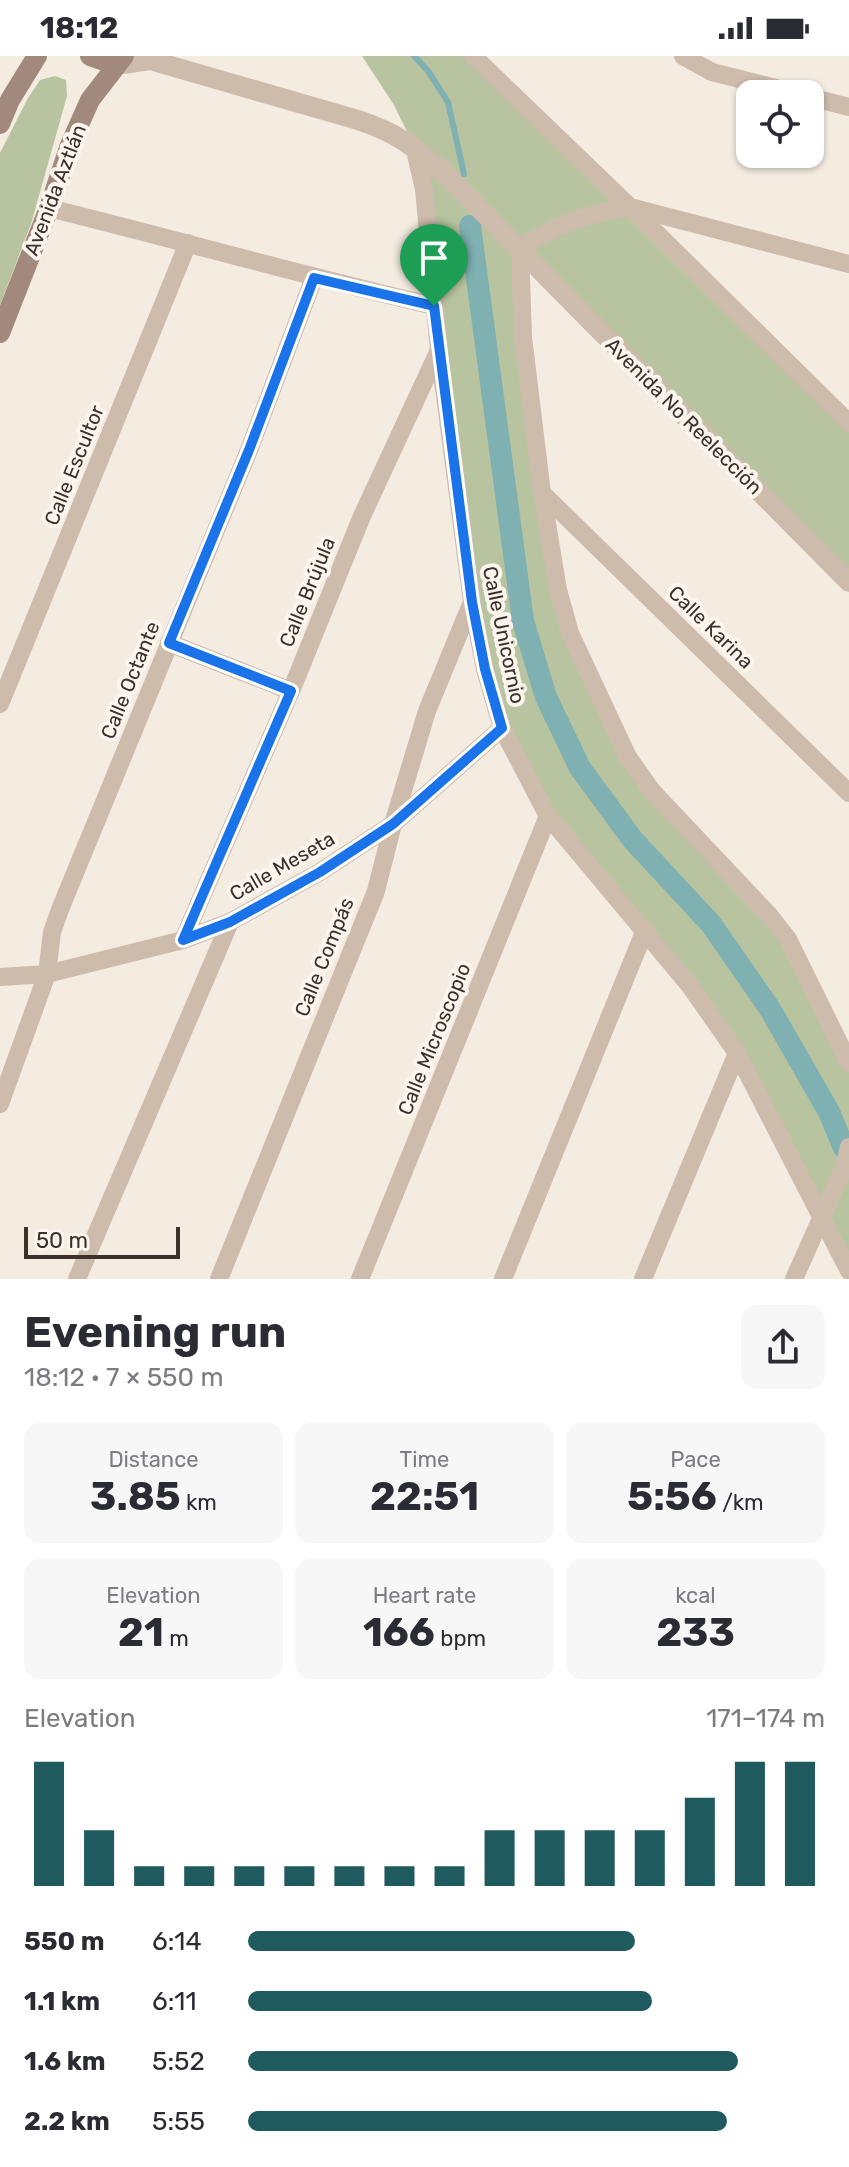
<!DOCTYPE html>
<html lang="en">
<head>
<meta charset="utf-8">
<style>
	:root { --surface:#fff; --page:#f7f7f7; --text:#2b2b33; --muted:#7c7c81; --accent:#1f5a5e }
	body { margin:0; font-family:Rubik,sans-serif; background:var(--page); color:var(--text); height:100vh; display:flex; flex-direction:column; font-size:30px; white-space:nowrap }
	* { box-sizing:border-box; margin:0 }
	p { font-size:26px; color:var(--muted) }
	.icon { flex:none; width:44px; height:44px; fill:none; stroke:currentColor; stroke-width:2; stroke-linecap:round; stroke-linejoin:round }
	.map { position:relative; height:1223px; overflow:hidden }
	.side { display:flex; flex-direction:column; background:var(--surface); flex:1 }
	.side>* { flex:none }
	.buttons { position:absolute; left:736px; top:24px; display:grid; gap:16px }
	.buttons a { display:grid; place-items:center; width:88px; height:88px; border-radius:16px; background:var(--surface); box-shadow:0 2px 6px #0004; font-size:40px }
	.scale { position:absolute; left:24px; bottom:20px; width:156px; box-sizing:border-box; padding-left:8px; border:4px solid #3b302b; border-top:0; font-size:22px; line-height:28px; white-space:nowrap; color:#3b302b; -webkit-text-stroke:6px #fbf5ee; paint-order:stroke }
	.pin { position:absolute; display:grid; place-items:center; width:68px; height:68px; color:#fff; margin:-82px -34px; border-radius:50% 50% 50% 0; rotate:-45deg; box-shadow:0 0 8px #0007 }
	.pin .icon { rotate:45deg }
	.round { display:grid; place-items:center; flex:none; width:84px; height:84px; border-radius:16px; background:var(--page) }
	.overview { display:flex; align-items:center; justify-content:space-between; height:136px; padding:0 24px }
	h1 { font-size:44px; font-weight:700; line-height:60px }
	.figures { display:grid; grid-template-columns:repeat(3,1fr); gap:12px; height:136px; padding:8px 24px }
	.figures div { display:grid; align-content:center; border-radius:16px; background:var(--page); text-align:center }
	.figures b { font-size:40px; font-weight:700 }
	.figures small { font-size:22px; font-weight:400 }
	.figures p { font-size:22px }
	.chart { height:224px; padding:16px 24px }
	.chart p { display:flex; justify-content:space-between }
	.chart svg { width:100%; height:144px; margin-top:8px; stroke:var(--accent); stroke-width:6 }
	ul { padding:0 24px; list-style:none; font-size:26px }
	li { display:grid; grid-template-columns:128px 96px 1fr; align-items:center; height:60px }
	li i { height:20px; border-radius:10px; background:var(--accent) }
	.status { display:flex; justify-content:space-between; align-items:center; height:56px; padding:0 40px; background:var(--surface); direction:ltr }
	.status svg { height:22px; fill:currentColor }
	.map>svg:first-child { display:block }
</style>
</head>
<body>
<div class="status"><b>18:12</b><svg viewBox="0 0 49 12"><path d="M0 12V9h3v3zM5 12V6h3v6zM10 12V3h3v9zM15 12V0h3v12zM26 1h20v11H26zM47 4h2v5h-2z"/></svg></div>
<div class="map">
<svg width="849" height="1223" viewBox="0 0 849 1223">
	<rect width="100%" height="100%" fill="#f4ebe1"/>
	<!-- green -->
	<g fill="#b8c4a0">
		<path d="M 362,0 L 473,0 L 849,367 L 849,522 L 521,194 L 558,534 L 628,701 L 770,860 L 849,1007 L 849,1215 L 737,997 L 548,760 L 485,613 L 414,90 L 394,49 Z"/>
		<path d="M 55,20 L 66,24 L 67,40 L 31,168 L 0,249 L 0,97 L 28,42 L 40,24 Z"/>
	</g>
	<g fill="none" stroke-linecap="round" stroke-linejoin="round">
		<!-- stream -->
		<path stroke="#7fb0b2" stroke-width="6" d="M 414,0 L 428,15 L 448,46 L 464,118"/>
		<!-- canal -->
		<path stroke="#7fb0b2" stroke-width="22" d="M 470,170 L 523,565 L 546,641 L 580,712 L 633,784 L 711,868 L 770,953 L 829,1056 L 844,1092"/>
		<!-- minor -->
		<g stroke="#cdbbac" stroke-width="18">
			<path d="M 473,0 L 630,151 L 849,208"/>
			<path d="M 683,0 L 712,16 L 799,38"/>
			<path d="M 810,41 L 849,51"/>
			<path d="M 414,90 L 424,133 L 439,294 L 472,546 L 485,613 L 502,672 L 548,760 L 690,930 L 737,997 L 849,1215"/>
			<path d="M 49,152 C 178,184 305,220 434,250"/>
			<path d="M 849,367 L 630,151 C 589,157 554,169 520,193 L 523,281 L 542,437 L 558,534 L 570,577 L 628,701 L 652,735 L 770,860 L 788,883 L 849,1007"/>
			<path d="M 542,437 L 849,737"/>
			<path d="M 169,587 L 291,635"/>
			<path d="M 0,648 L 188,187"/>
			<path d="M 183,884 L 291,635 L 362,460 L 439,294"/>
			<path d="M 0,921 L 47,918 L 183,884 L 230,866 L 320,816 L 393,768 L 502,672"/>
			<path d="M 0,1048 L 47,918 L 52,876 L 61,851 L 249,394 L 314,222"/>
			<path d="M 77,1223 L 230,866"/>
			<path d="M 219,1223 L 376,835 L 393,768 L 427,655 L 472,546"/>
			<path d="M 360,1223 L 548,760"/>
			<path d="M 503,1223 L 645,874"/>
			<path d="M 643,1223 L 737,997"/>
			<path d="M 794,1223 L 844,1111 L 849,1091"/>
		</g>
		<!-- tertiary -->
		<path stroke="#cdbbac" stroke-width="20" d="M 116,9 L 150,4 L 358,64 C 397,77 412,89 443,116 L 849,526"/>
		<!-- secondary -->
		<g stroke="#a18a7d" stroke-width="20">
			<path d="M 90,0 L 116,9"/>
			<path d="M 0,68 L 10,44 L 37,0"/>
			<path d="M 0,277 L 49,152 L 70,89 L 90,44 L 124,0"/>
		</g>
	</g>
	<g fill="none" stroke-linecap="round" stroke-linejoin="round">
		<!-- route casing -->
		<g stroke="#fff" stroke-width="16">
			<path id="route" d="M 314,222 L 434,250 L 472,546 L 485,613 L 502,672 L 393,768 L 320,816 L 230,866 L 183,884 L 291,635 L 169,587 L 249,394 Z"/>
		</g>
		<!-- route -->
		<use href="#route" stroke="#1a73e8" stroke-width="10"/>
	</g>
	<g text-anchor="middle" stroke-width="8" stroke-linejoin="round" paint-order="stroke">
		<!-- street labels -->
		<g font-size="20" fill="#3b302b" stroke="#fbf5ee">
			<text transform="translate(55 134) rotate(-69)" y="7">Avenida Aztlán</text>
			<text transform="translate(684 360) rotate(45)" y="7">Avenida No Reelección</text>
			<text transform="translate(74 409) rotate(-68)" y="7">Calle Escultor</text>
			<text transform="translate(307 536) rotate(-68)" y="7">Calle Brújula</text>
			<text transform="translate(711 571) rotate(44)" y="7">Calle Karina</text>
			<text transform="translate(504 579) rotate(78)" y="7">Calle Unicornio</text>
			<text transform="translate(130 624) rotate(-68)" y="7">Calle Octante</text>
			<text transform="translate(282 810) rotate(-30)" y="7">Calle Meseta</text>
			<text transform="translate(324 901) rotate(-68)" y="7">Calle Compás</text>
			<text transform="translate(434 983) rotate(-68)" y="7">Calle Microscopio</text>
		</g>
	</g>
</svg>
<div class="buttons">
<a><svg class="icon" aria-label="locate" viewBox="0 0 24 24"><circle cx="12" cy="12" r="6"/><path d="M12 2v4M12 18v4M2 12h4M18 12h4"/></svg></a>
</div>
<div class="scale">50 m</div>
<div class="pin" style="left:434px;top:250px;background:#1e9e55"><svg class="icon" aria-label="arrive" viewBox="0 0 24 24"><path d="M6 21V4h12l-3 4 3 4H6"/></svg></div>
</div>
<section class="side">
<div class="overview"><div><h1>Evening run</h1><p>18:12 · 7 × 550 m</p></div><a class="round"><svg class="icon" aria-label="share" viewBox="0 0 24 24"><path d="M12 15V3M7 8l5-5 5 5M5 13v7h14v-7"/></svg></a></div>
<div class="figures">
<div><p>Distance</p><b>3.85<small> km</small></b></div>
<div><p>Time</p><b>22:51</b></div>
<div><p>Pace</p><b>5:56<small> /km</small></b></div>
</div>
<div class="figures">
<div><p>Elevation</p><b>21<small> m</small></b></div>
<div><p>Heart rate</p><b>166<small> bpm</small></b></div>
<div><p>kcal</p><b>233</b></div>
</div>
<div class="chart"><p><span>Elevation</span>171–174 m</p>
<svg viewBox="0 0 160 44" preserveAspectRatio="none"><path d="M5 44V6M15 44V27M25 44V38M35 44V38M45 44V38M55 44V38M65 44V38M75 44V38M85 44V38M95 44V27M105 44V27M115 44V27M125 44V27M135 44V17M145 44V6M155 44V6"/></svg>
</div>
<ul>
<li><b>550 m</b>6:14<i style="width:67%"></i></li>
<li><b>1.1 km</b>6:11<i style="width:70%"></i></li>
<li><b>1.6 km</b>5:52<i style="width:85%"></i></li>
<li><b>2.2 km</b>5:55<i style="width:83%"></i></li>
</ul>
</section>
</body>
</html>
